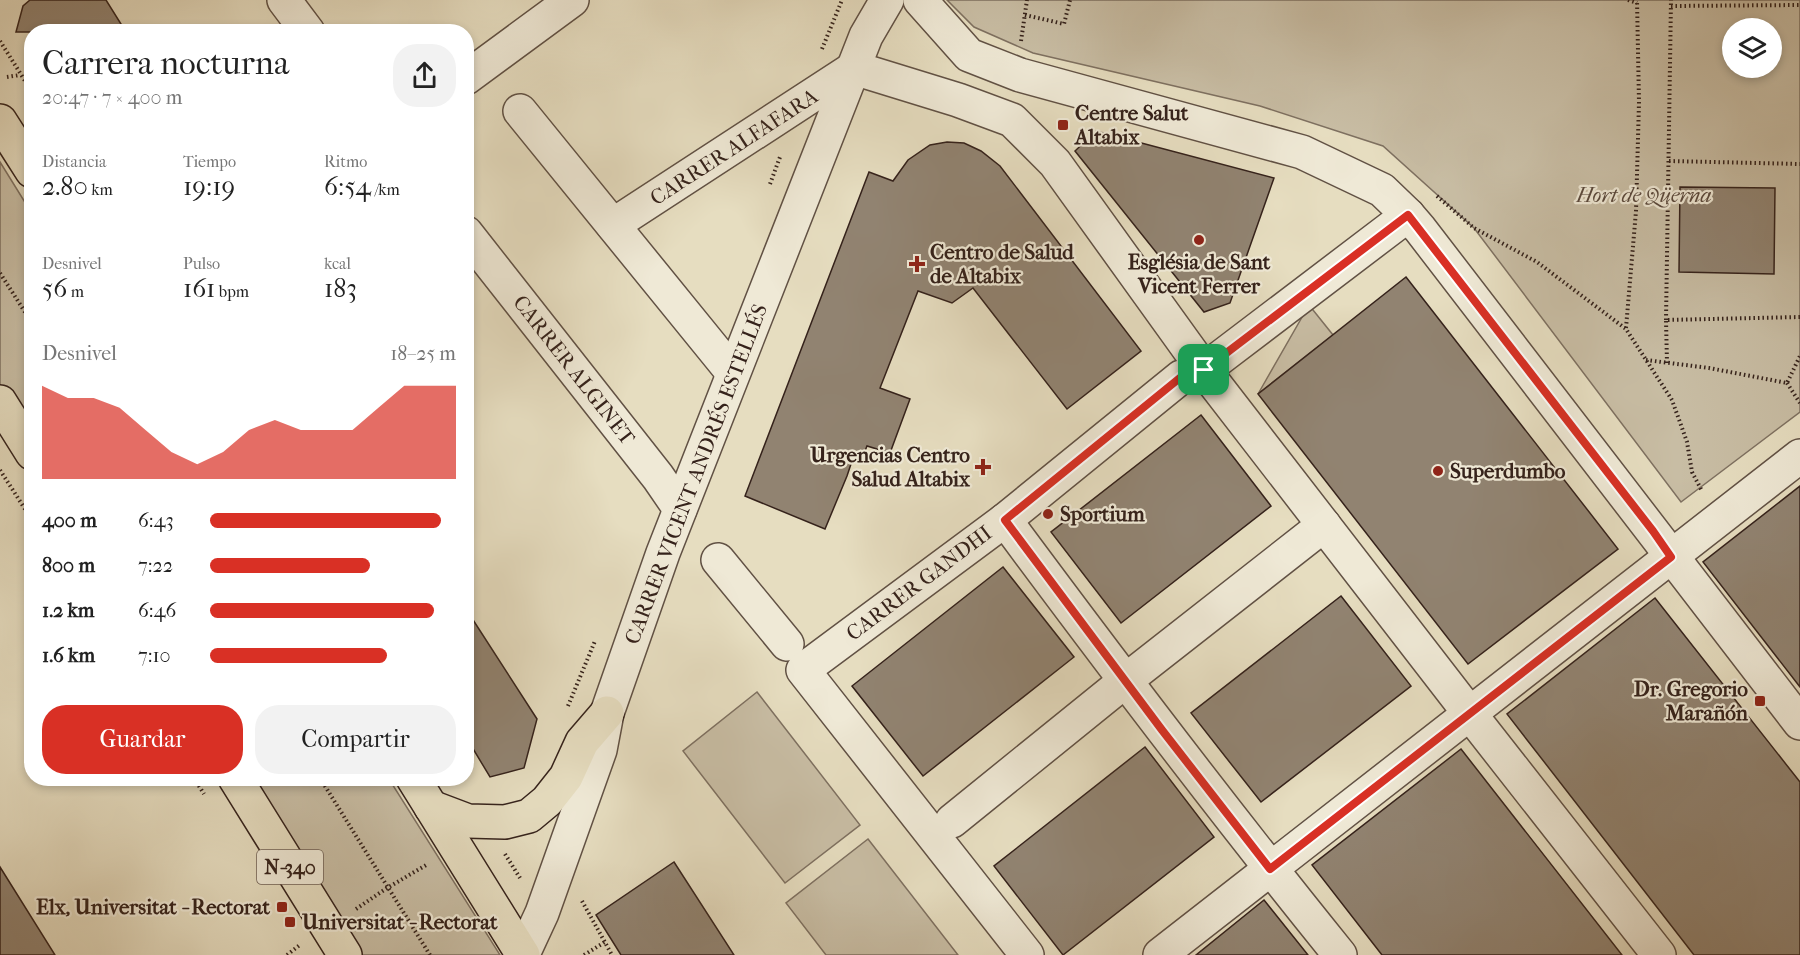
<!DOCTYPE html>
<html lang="es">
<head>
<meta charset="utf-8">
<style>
	:root { --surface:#fff; --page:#f2f2f2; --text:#222; --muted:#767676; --accent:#d93025 }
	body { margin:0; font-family:"IM FELL French Canon",serif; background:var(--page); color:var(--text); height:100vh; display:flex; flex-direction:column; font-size:22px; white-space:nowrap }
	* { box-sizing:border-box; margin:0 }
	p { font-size:20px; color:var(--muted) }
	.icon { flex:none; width:33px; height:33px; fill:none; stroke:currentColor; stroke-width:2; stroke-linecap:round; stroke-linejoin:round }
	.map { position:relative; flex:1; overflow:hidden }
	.panel { position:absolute; left:24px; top:24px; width:450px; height:762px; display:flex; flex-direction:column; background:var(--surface); border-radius:24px; box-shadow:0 3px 9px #0003 }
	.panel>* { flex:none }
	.controls { position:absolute; left:1722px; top:18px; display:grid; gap:12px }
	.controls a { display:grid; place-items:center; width:60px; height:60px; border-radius:50%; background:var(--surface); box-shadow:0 3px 9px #0003; font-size:30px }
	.pin { position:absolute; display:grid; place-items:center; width:51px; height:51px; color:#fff; margin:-26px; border-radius:12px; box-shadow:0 3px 9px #0006 }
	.round { display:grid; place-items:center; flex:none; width:63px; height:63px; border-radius:24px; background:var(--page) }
	.headline { display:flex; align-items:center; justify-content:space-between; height:102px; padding:0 18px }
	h1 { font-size:33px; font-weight:600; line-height:45px }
	.figures { display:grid; grid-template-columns:repeat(3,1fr); gap:9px; height:102px; padding:6px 18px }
	.figures div { display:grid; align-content:center }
	.figures b { font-size:26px; font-weight:600 }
	.figures small { font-size:16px; font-weight:400 }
	.figures p { font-size:16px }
	.chart { height:168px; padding:12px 18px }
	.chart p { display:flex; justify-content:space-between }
	.chart svg { width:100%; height:108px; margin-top:6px; fill:var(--accent); opacity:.7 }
	.cta { display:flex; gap:12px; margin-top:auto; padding:12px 18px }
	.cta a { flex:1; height:69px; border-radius:24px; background:var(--accent); color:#fff; font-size:24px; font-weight:600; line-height:69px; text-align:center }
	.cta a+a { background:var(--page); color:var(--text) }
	ul { padding:0 18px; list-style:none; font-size:20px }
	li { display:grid; grid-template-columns:96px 72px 1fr; align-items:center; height:45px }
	li i { height:15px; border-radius:8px; background:var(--accent) }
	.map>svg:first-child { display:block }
</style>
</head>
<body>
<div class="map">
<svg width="1800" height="955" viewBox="0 0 1800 955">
	<rect width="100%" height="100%" fill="#e6ddc0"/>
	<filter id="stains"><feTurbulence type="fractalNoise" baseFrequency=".00333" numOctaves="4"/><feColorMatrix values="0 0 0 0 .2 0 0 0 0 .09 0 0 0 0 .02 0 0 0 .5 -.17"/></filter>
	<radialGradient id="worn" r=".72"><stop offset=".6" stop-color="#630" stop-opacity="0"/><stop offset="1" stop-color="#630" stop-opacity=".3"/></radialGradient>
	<!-- green -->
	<g fill="#c8bda4" stroke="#7e7060" stroke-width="1.5" fill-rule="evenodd">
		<path d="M 947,0 L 1800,0 L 1800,412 L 1681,502 L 1474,228 L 1383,146 L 1260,106 L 1033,53 L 974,27 ZM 1732,28 L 1772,28 L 1772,68 L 1732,68 Z"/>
		<path d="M 0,162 L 31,212 L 31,448 L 0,399 Z"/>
		<path d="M 1309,305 L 1333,335 L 1258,394 Z"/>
		<path d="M 757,692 L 860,825 L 785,883 L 683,751 Z"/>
		<path d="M 241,779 L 389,779 L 500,955 L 353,955 Z"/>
		<path d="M 868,839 L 958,955 L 826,955 L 786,903 Z"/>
	</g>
	<!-- building -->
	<g fill="#918371" stroke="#35221b" stroke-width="1.5">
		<path d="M 30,0 L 106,0 L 126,32 L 16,32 L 23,6 Z"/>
		<path d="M 1096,131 L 1274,178 L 1230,303 L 1204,312 L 1075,151 Z"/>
		<path d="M 947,142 L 964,143 L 981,151 L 1000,166 L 1141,351 L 1067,409 L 973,288 L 952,303 L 918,291 L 880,388 L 910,399 L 890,453 L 867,446 L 863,456 L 855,452 L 847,476 L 825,529 L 745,496 L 869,172 L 893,181 L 908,160 L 930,145 Z"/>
		<path d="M 1680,187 L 1775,188 L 1774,274 L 1679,272 Z"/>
		<path d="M 1406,277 L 1618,549 L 1468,664 L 1258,394 Z"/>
		<path d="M 1201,415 L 1271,506 L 1121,623 L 1051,532 Z"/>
		<path d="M 1800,486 L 1800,687 L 1703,562 Z"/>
		<path d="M 1003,567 L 1074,657 L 923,776 L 852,686 Z"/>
		<path d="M 1341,596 L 1411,686 L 1261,802 L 1191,713 Z"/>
		<path d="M 1655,598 L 1800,782 L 1800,955 L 1694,955 L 1507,714 Z"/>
		<path d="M 466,609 L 537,719 L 524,768 L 490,777 L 466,737 Z"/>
		<path d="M 1145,747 L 1214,837 L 1063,955 L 994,866 Z"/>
		<path d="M 1461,749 L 1622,955 L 1382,955 L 1312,865 Z"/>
		<path d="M 674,862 L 734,955 L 621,955 L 596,915 Z"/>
		<path d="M 0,867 L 55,955 L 0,955 Z"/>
		<path d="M 1264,900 L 1308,955 L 1196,955 Z"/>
	</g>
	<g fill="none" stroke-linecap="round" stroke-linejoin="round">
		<!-- minor casing -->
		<g stroke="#615144" stroke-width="36">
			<g id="minor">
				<path d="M 284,0 L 308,32"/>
				<path d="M 920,0 L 969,55 L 1020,75 L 1302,152 L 1382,190 L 1408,215 L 1420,229 L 1800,723"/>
				<path d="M 466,78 L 572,0"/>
				<path d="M 520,111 L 733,373"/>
				<path d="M 613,225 L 854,68 L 958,100 L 1012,120 L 1055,163 L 1204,370 L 1470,714 L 1659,955"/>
				<path d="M 466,233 L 658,477 L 680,509"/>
				<path d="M 1005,520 C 1114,667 1225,813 1340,955"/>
				<path d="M 718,560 L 787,644"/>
				<path d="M 952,821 L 1125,681 L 1324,525"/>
				<path d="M 523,954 L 542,913 L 600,750 L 607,713 L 663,553 L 866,36 L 887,0"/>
				<path d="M 1027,955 L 803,670 L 1005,520 L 1181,377 L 1204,370 L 1408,215"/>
				<path d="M 1160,955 L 1800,456"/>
			</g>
		</g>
		<!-- highway casing -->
		<g stroke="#35221b" stroke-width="36">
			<g id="highway">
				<path d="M 0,121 L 32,171"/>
				<path d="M 0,402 L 32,453"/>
				<path d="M 235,778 L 345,955"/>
				<path d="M 413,778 L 523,955"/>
				<path d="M 431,807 L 468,821 L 505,822 L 529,816 L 547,801 L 566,777 L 582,742 L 607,713"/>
			</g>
		</g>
		<!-- path -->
		<g stroke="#35221b" stroke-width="4" stroke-dasharray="1.5 3" stroke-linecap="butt">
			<path d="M 1628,0 L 1637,3"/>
			<path d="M 1671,6 L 1800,5"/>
			<path d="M 1025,15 L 1064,24 L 1070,0"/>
			<path d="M 0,41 L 32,92"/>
			<path d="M 1021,41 L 1027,0"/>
			<path d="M 822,49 L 842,0"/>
			<path d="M 7,77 L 20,75"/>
			<path d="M 1669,161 L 1800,164"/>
			<path d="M 770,184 L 780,157"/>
			<path d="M 1437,196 L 1474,228 L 1537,262 L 1626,329 L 1672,400 L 1687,442 L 1692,472 L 1702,491"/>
			<path d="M 0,273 L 32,323"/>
			<path d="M 1666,320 L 1671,0"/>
			<path d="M 1626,328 L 1636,211 L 1639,102 L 1637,0"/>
			<path d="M 1646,360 L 1709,368 L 1787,383 L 1800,356"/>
			<path d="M 1667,363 L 1666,320 L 1800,317"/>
			<path d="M 1787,383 L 1800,403"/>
			<path d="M 0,470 L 32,520"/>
			<path d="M 568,706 L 595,641"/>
			<path d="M 194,778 L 204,794"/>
			<path d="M 320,778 L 430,955"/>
			<path d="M 505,854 L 520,878"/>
			<path d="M 582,901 L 612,955"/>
			<path d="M 356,909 L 387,888 L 428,864"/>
			<path d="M 287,955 L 301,944"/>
			<path d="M 584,955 L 605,942"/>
		</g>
		<!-- minor -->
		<use href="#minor" stroke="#efe9d6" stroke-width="33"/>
		<!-- highway -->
		<use href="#highway" stroke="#e6ddc0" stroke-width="33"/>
	</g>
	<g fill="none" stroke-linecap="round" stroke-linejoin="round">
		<!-- route casing -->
		<g stroke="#fff" stroke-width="12">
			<path id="route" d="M 1408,215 L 1653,531 L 1671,557 L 1270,869 L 1162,730 L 1005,520 L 1181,377 L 1204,370 Z"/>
		</g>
		<!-- route -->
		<use href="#route" stroke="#d93025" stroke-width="8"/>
	</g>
	<!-- markers -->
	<g fill="#8f2418" stroke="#efe9d6" stroke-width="2">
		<rect x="1057" y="119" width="12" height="12" rx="3"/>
		<circle cx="1199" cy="240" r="6"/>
		<path d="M914 255h6v6h6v6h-6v6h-6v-6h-6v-6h6z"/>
		<path d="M980 458h6v6h6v6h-6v6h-6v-6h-6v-6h6z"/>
		<circle cx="1438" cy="471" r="6"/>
		<circle cx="1048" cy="514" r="6"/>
		<rect x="1754" y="695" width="12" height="12" rx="3"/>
		<rect x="276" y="901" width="12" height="12" rx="3"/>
		<rect x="284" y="916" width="12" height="12" rx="3"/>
	</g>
	<g text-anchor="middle" stroke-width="4.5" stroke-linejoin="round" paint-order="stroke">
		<!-- shield labels -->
		<rect fill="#efe9d6" stroke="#6d5e53" stroke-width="1.5" x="257" y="850" width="66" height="34" rx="4.5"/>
		<g font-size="20" font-weight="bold" fill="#35221b">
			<text x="290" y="874">N-340</text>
		</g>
		<!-- poi labels -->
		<g font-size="21" font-weight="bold" fill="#35221b" stroke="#efe9d6" text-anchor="start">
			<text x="1075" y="120">Centre Salut<tspan x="1075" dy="24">Altabix</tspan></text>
			<text x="930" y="259">Centro de Salud<tspan x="930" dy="24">de Altabix</tspan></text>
			<text x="1199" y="269" text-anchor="middle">Església de Sant<tspan x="1199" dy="24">Vicent Ferrer</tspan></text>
			<text x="970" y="462" text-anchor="end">Urgencias Centro<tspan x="970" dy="24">Salud Altabix</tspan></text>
			<text x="1450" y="478">Superdumbo</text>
			<text x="1060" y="521">Sportium</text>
			<text x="1748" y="696" text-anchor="end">Dr. Gregorio<tspan x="1748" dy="24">Marañón</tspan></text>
			<text x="270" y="914" text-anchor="end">Elx, Universitat - Rectorat</text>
			<text x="302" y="929">Universitat - Rectorat</text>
		</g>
		<!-- street labels -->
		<g font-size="21" fill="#35221b" stroke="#efe9d6">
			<text transform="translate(734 147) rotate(-33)" y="7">CARRER ALFAFARA</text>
			<text transform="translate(574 370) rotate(52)" y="7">CARRER ALGINET</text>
			<text transform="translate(696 474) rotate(-69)" y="7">CARRER VICENT ANDRÉS ESTELLÉS</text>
			<text transform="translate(919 583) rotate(-37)" y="7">CARRER GANDHI</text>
		</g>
		<!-- park labels -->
		<g font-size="21" font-style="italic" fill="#5a493d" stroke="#efe9d6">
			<text x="1644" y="202">Hort de Qüerna</text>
		</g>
	</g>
	<rect width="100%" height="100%" filter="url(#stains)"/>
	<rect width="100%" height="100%" fill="url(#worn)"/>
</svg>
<div class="controls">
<a><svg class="icon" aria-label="layers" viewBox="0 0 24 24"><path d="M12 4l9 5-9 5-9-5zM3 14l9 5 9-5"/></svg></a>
</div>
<div class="pin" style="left:1204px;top:370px;background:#1e9e55"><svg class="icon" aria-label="arrive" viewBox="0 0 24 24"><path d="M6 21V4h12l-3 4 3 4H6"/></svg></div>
<section class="panel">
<div class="headline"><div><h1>Carrera nocturna</h1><p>20:47 · 7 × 400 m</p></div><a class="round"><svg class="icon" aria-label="share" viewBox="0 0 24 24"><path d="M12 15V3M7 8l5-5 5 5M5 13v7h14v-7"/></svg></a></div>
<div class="figures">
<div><p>Distancia</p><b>2.80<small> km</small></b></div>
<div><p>Tiempo</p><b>19:19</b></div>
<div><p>Ritmo</p><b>6:54<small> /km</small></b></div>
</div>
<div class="figures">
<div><p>Desnivel</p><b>56<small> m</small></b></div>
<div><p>Pulso</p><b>161<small> bpm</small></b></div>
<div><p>kcal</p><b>183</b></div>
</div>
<div class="chart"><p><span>Desnivel</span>18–25 m</p>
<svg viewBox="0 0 160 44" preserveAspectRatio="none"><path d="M0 44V6L10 11L20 11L30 15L40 24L50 33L60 38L70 33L80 24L90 20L100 24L110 24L120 24L130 15L140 6L150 6L160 6V44z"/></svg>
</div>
<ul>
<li><b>400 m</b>6:43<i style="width:94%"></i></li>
<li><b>800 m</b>7:22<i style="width:65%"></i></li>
<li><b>1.2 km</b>6:46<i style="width:91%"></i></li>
<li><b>1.6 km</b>7:10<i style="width:72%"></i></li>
</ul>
<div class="cta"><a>Guardar</a><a>Compartir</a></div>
</section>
</div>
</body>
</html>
